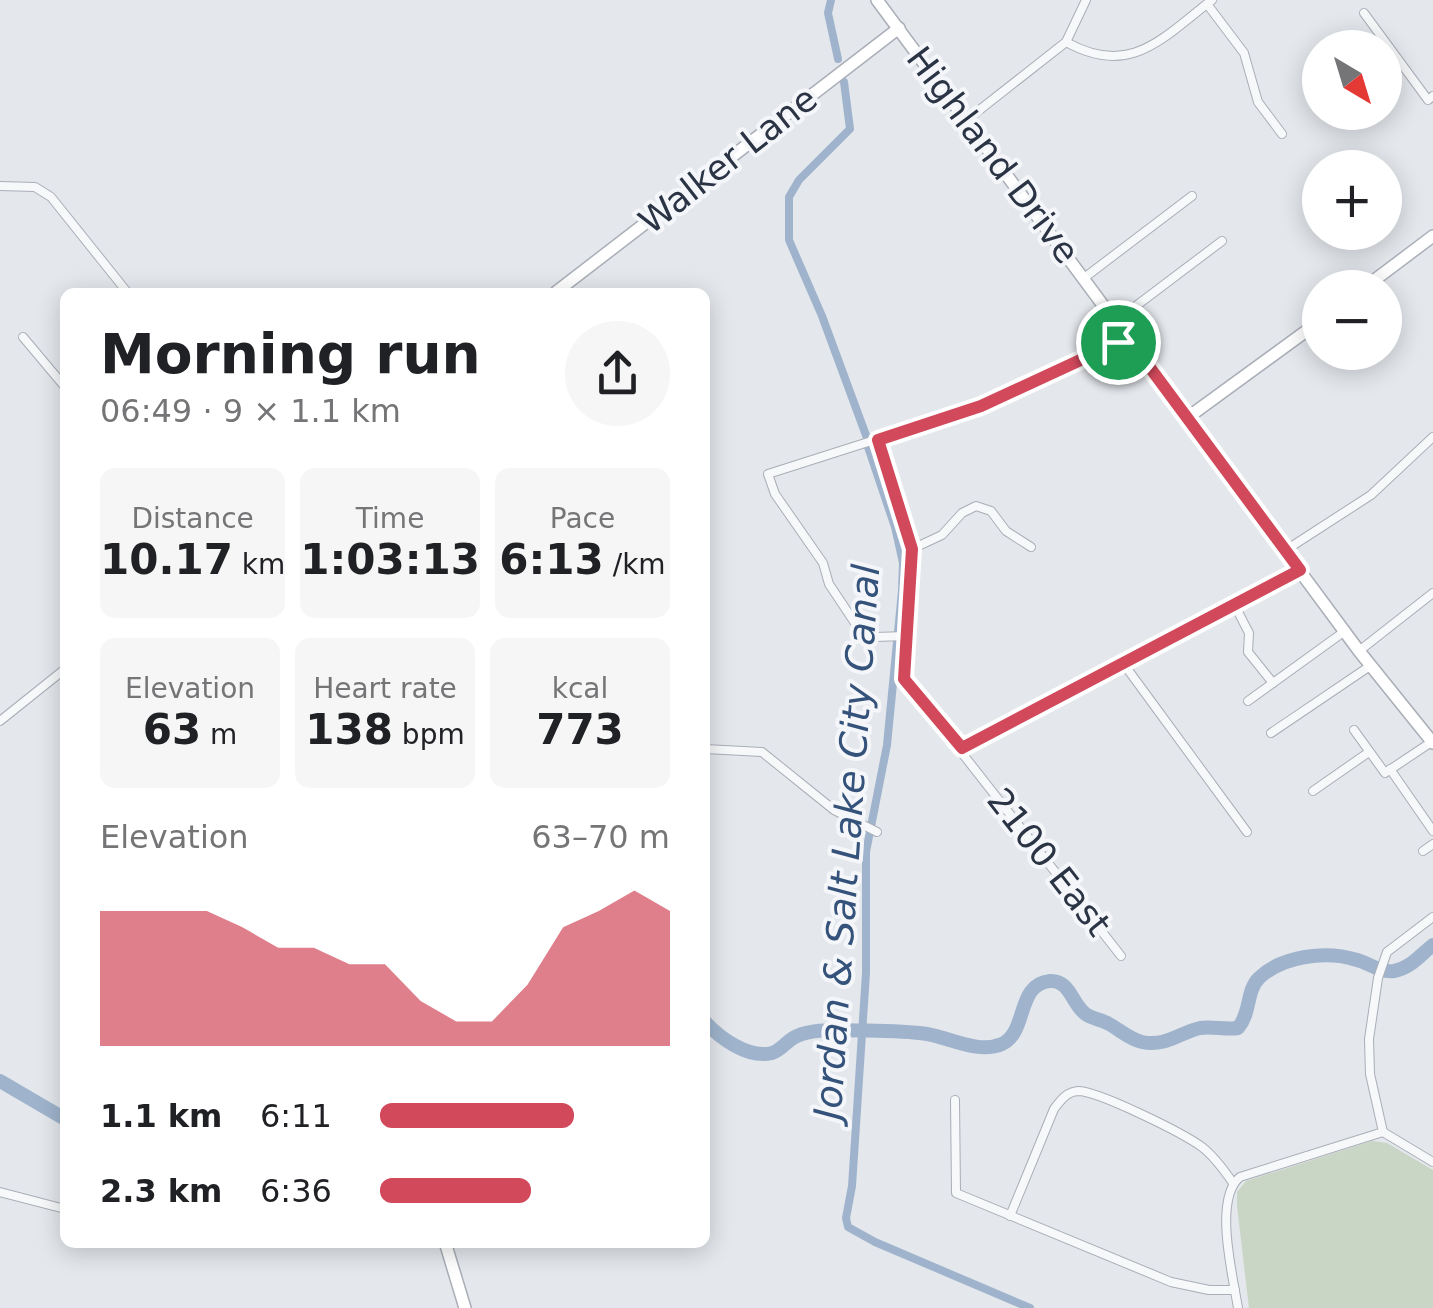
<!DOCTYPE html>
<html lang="en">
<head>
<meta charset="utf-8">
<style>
	:root { --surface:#fff; --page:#f6f6f6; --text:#202124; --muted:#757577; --accent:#d1495b }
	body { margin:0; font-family:"DejaVu Sans",sans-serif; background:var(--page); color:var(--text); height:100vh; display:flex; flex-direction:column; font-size:38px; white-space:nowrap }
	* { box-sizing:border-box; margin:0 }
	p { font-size:32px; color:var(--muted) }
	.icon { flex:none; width:55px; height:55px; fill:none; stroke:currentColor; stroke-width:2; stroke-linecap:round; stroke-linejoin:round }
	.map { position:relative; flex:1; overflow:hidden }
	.sheet { position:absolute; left:60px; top:288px; width:650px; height:960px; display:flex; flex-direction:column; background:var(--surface); border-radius:15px; box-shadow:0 5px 25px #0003 }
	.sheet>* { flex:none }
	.needle { width:65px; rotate:142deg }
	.fabs { position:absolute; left:1302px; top:30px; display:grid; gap:20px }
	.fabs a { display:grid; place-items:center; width:100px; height:100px; border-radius:50%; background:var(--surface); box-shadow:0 5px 25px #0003; font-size:50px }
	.pin { position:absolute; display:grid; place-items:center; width:85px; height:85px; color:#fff; margin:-42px; border:5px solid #fff; border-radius:50%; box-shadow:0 2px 10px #0007 }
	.round { display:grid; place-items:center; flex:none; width:105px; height:105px; border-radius:52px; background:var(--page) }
	.summary { display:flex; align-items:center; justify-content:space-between; height:170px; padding:0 40px }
	h1 { font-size:55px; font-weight:800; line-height:75px }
	.figures { display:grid; grid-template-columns:repeat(3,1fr); gap:15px; height:170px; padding:10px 40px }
	.figures div { display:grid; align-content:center; border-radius:15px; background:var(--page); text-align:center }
	.figures b { font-size:42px; font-weight:800 }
	.figures small { font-size:28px; font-weight:400 }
	.figures p { font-size:28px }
	.chart { height:280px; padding:20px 40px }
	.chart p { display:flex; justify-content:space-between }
	.chart svg { width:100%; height:180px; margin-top:10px; fill:var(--accent); opacity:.7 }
	ul { padding:0 40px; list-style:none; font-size:32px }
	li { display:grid; grid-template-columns:160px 120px 1fr; align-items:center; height:75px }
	li i { height:25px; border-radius:12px; background:var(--accent) }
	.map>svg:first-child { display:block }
</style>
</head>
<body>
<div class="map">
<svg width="1433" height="1308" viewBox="0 0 1433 1308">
	<rect width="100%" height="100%" fill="#e4e7ec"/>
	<!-- green -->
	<path fill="#c9d6c5" d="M 1372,1141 L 1387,1143 L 1433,1170 L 1433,1308 L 1249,1308 L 1237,1206 L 1237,1192 L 1246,1181 Z"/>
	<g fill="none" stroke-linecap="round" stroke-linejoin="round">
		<!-- canal -->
		<g stroke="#9fb4cc" stroke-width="8">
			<path d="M 831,0 L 828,13 L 838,59"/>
			<path d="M 844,82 L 850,129 L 799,180 L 789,197 L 789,240 L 822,316 L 867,438"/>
			<path d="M 868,447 L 895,527 L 903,563 L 902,591 L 887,745 L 866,852 L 866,973 L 852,1186 L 846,1218 L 848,1227 L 875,1242 L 1030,1308"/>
		</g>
		<!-- river -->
		<g stroke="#9fb4cc" stroke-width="14">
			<path d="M 705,1022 C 720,1038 748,1059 772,1053 C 782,1050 787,1040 797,1036 C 810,1030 828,1030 842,1030 C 870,1031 900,1030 927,1034 C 951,1038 978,1054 1002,1044 C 1028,1032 1016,984 1050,981 C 1071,980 1072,1006 1087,1015 C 1094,1019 1102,1020 1109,1024 C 1120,1030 1129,1039 1142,1042 C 1166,1047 1179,1033 1200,1028 C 1212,1026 1226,1030 1238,1028 C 1251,1013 1246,991 1259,978 C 1282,956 1326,950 1357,960 C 1369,963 1380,973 1394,971 C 1411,968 1420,955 1433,945"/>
			<path d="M 0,1081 L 65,1119"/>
		</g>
		<!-- street casing -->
		<g stroke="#a9aeb7" stroke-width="10">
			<g id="street">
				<path d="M 1207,4 L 1244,53 L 1258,102 L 1282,134"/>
				<path d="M 1364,13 L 1428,100 L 1433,96"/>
				<path d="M 1066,42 C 1131,78 1162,38 1212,0"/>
				<path d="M 968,119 L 1066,42 L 1086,0"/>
				<path d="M 0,186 L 35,187 L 51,197 L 127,292"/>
				<path d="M 1084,278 L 1192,196"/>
				<path d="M 1116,321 L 1222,241"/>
				<path d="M 23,337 L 65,387"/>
				<path d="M 878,440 L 912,549 L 904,679 L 1121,956"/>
				<path d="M 912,549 L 942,535 L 962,513 L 976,506 L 991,511 L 1006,531 L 1031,547"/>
				<path d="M 1286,550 L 1371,495 L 1433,437"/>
				<path d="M 1234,604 L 1249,633 L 1248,652 L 1273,683"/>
				<path d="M 906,636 L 875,637 L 857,626 L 829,584 L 823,563 L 775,494 L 768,474 L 981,406 L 1128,338"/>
				<path d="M 1359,651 L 1433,593"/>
				<path d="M 1123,663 L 1247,832"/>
				<path d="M 1248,701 L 1345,631"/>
				<path d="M 0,721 L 65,669"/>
				<path d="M 1354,730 L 1385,773 L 1433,741"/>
				<path d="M 1271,733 L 1370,666"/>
				<path d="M 705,749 L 762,752 L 834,810 L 877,832"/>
				<path d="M 961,749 L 1299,570"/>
				<path d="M 1390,769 L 1433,831"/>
				<path d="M 1313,791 L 1369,752"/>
				<path d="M 1423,851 L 1433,844"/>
				<path d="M 955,1100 L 956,1193 L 1171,1282 L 1209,1290 L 1235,1290"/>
				<path d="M 1383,1132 L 1433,1162"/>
				<path d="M 0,1192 L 65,1209"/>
				<path d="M 1010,1216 L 1054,1109 C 1060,1101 1067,1091 1079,1091 C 1100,1092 1183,1133 1202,1147 C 1214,1156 1224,1170 1233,1183"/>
				<path d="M 1238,1308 C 1233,1276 1213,1199 1240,1177 L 1383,1132 L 1370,1074 L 1369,1039 L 1378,978 L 1387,952 L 1433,917"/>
			</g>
		</g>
		<!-- secondary casing -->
		<g stroke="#a9aeb7" stroke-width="14">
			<g id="secondary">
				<path d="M 877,0 L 1359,651 L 1433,743"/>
				<path d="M 1364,288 L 1433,236"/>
				<path d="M 556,292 L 899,28"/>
				<path d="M 1187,418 L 1320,321"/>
				<path d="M 445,1242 L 465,1308"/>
			</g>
		</g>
		<!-- street -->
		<use href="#street" stroke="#f7f8fa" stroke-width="8"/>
		<!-- secondary -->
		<use href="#secondary" stroke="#fff" stroke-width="11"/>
	</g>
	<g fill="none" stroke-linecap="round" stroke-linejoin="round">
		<!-- route casing -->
		<g stroke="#fff" stroke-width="20">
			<path id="route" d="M 1128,338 L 1300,570 L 962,748 L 904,679 L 912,549 L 878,440 L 981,406 Z"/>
		</g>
		<!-- route -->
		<use href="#route" stroke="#d1495b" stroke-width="12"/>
	</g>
	<g text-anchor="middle" stroke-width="8" stroke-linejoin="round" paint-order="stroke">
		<!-- street labels -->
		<g font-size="35" fill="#2b3445" stroke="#f4f6f9">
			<text transform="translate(993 155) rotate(53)" y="12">Highland Drive</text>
			<text transform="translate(728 160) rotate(-38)" y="12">Walker Lane</text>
			<text transform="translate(1049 862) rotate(52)" y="12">2100 East</text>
		</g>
		<!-- water labels -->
		<g font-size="38" font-style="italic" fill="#34527a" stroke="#f4f6f9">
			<text transform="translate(847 842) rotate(-86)" y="13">Jordan &amp; Salt Lake City Canal</text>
		</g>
	</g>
</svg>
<div class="fabs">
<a><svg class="needle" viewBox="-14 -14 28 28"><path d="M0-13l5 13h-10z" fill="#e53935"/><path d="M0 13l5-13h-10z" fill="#757577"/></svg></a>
<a>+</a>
<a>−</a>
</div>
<div class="pin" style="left:1118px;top:342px;background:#1e9e55"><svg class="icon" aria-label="arrive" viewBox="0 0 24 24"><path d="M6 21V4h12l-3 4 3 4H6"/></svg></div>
<section class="sheet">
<div class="summary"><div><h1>Morning run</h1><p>06:49 · 9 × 1.1 km</p></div><a class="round"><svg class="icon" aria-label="share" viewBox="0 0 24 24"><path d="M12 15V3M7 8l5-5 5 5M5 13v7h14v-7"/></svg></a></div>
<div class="figures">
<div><p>Distance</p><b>10.17<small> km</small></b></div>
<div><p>Time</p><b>1:03:13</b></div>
<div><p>Pace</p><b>6:13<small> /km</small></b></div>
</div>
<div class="figures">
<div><p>Elevation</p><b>63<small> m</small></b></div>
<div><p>Heart rate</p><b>138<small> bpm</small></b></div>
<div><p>kcal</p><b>773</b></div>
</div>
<div class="chart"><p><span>Elevation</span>63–70 m</p>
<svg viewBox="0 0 160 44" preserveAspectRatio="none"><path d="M0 44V11L10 11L20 11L30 11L40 15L50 20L60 20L70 24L80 24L90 33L100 38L110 38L120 29L130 15L140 11L150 6L160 11V44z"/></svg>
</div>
<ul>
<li><b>1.1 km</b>6:11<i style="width:67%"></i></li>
<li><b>2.3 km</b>6:36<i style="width:52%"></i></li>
</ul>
</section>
</div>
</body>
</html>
